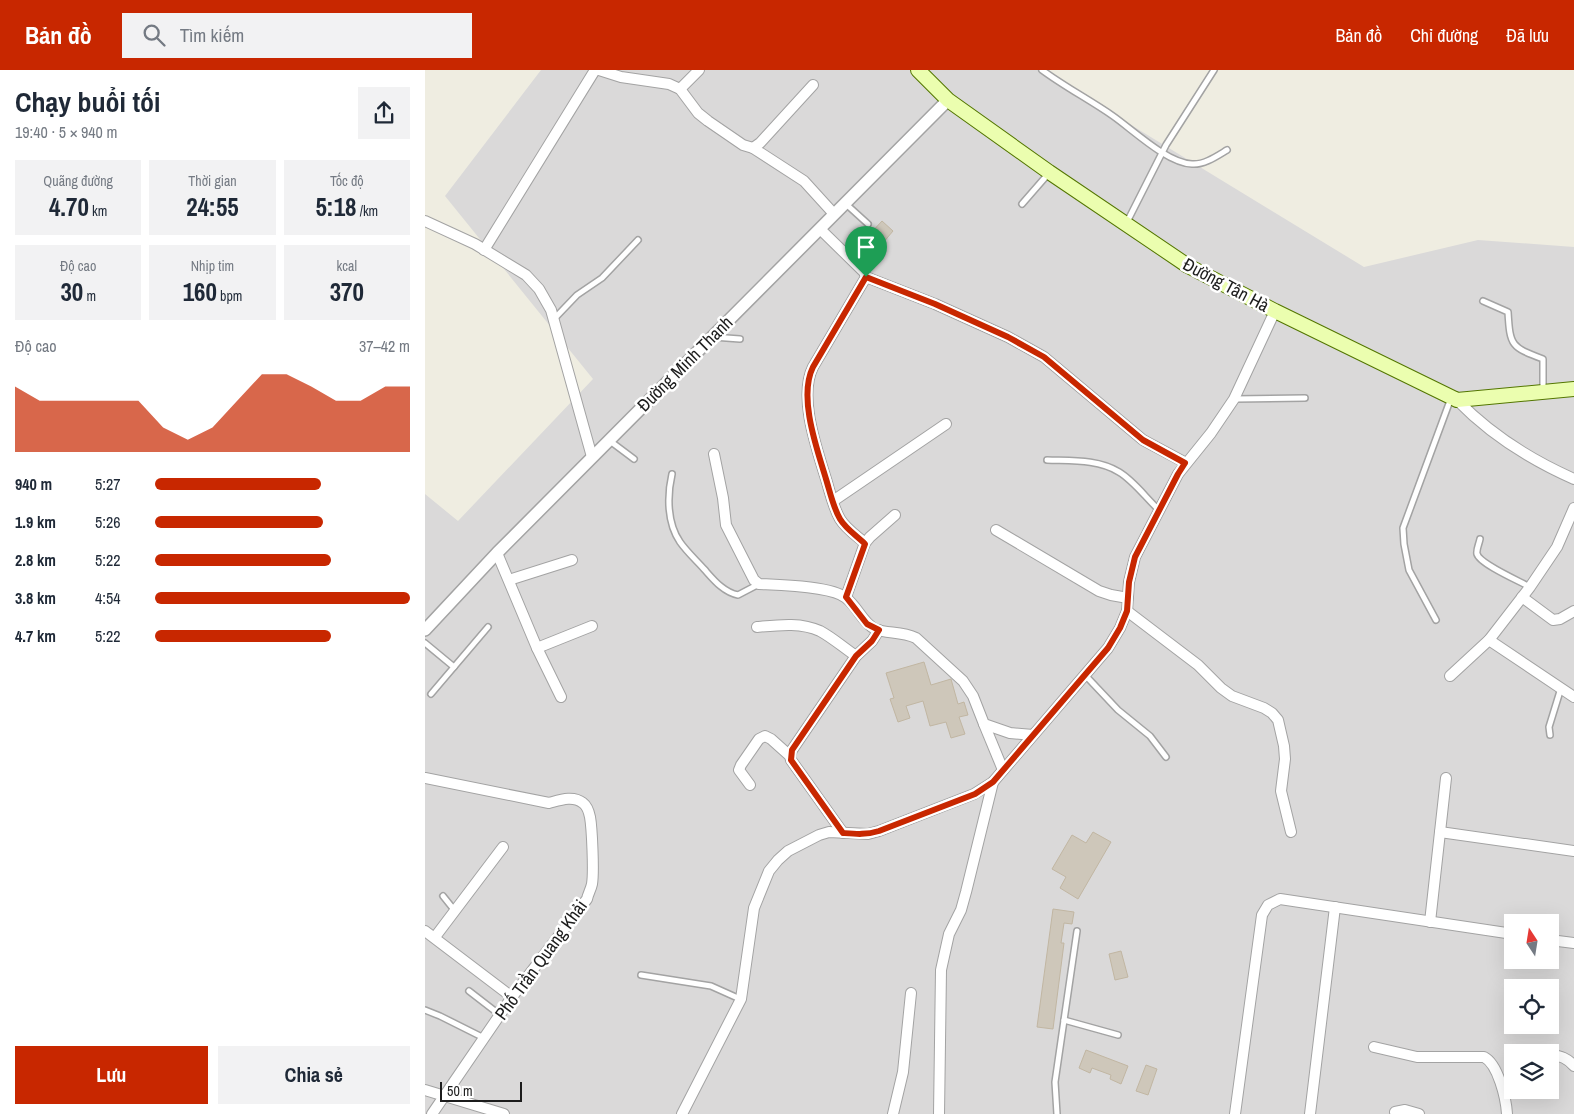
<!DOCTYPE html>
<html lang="vi">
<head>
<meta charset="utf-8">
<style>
	:root { --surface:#fff; --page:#f2f2f3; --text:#1f2937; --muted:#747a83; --accent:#c82700 }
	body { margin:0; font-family:"Archivo Narrow",sans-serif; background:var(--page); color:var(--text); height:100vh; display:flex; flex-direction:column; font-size:19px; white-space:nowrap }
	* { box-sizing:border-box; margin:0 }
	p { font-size:16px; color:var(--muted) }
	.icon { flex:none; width:28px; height:28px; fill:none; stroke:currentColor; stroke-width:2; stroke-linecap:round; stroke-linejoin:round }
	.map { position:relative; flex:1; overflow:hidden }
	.drawer { display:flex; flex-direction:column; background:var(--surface); width:425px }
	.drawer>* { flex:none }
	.needle { width:32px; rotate:348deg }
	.fabs { position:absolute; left:1079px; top:844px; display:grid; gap:10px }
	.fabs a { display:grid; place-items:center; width:55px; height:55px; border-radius:0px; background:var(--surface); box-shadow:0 5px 20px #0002; font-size:25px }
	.scale { position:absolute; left:15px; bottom:12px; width:82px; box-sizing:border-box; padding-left:5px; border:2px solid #1c1c1c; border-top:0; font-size:14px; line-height:18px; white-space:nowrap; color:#1c1c1c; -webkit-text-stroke:4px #fff; paint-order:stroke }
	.pin { position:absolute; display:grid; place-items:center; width:42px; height:42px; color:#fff; margin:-51px -21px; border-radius:50% 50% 50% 0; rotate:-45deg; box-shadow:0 0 5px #0007 }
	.pin .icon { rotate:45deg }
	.round { display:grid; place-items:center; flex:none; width:52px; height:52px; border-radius:0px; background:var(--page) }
	.headline { display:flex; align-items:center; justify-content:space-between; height:85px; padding:0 15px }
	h1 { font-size:28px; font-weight:800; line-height:38px }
	.stats { display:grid; grid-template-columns:repeat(3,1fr); gap:8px; height:85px; padding:5px 15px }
	.stats div { display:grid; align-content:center; border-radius:0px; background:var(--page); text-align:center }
	.stats b { font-size:25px; font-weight:800 }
	.stats small { font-size:14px; font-weight:400 }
	.stats p { font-size:14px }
	.chart { height:140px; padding:10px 15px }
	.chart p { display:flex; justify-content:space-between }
	.chart svg { width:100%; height:90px; margin-top:5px; fill:var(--accent); opacity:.7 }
	.action { display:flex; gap:10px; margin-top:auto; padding:10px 15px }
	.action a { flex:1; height:58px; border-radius:0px; background:var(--accent); color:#fff; font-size:20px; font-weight:800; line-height:58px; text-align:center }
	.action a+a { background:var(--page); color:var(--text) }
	ul { padding:0 15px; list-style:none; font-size:16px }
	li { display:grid; grid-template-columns:80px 60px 1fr; align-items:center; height:38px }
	li i { height:12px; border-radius:6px; background:var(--accent) }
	header { display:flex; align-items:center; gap:30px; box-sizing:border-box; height:70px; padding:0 25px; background:var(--accent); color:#fff }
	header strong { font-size:24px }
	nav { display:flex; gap:28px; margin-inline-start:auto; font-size:18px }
	.search { width:350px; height:45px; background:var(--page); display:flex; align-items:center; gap:12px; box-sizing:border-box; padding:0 18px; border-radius:0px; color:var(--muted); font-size:19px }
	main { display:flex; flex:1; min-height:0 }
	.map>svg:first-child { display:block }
</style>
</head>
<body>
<header>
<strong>Bản đồ</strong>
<div class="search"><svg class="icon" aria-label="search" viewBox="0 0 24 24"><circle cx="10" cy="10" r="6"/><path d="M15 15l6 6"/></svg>Tìm kiếm</div>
<nav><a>Bản đồ</a><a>Chỉ đường</a><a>Đã lưu</a></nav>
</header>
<main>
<section class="drawer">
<div class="headline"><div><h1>Chạy buổi tối</h1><p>19:40 · 5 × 940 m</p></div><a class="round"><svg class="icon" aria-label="share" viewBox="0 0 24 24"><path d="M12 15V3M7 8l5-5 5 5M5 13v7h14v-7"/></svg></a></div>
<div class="stats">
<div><p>Quãng đường</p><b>4.70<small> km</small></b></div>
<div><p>Thời gian</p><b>24:55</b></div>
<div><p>Tốc độ</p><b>5:18<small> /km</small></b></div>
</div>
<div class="stats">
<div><p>Độ cao</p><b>30<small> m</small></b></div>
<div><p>Nhịp tim</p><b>160<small> bpm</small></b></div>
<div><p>kcal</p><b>370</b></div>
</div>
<div class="chart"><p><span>Độ cao</span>37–42 m</p>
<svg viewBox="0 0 160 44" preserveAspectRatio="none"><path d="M0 44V12L10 19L20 19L30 19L40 19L50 19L60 32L70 38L80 32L90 19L100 6L110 6L120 12L130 19L140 19L150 12L160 12V44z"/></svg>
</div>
<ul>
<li><b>940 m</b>5:27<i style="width:65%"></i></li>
<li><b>1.9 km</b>5:26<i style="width:66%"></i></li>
<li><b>2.8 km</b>5:22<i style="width:69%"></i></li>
<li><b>3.8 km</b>4:54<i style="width:100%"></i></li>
<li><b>4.7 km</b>5:22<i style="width:69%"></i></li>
</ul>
<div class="action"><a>Lưu</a><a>Chia sẻ</a></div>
</section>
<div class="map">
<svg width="1149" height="1044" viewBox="0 0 1149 1044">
	<rect width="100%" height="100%" fill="#efede1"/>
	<!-- residential -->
	<path fill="#dad9d9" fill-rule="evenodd" d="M 116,0 L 616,0 L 939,197 L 1053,170 L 1149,177 L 1149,1044 L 0,1044 L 0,424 L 33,451 L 168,309 L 20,126 ZM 1088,852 L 1125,852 L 1125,890 L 1088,890 ZM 1088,918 L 1125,918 L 1125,955 L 1088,955 ZM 1088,982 L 1125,982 L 1125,1020 L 1088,1020 Z"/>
	<!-- building -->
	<g fill="#cec7ba" stroke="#c1b6a2">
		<path d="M 457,151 L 468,161 L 457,174 L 445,164 Z"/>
		<path d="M 499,592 L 506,615 L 526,609 L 533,634 L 539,632 L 543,645 L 534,647 L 540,664 L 526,668 L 521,652 L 505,656 L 498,631 L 481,636 L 485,648 L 473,652 L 465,629 L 469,628 L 461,603 Z"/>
		<path d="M 668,762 L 686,772 L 653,829 L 635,818 L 641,807 L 627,799 L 647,765 L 661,773 Z"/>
		<path d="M 628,839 L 649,842 L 647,854 L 639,853 L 636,873 L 639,873 L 628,959 L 612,957 Z"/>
		<path d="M 696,881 L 703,907 L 690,910 L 684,884 Z"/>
		<path d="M 661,980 L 703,996 L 696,1014 L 685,1009 L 686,1005 L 667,998 L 665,1003 L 654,998 Z"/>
		<path d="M 721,995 L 732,999 L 723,1025 L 711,1021 Z"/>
	</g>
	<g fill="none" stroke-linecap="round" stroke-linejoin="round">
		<!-- service casing -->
		<g stroke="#a3a3a3" stroke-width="8">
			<g id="service">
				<path d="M 617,0 C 640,17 665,30 688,46 C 708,60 742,93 767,94 C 779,95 792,86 802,80"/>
				<path d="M 421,134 L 443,154"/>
				<path d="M 597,134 L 624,103"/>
				<path d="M 701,154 L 741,75 L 789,0"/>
				<path d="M 1058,231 L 1083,242 C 1085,276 1086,277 1118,289 L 1118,322"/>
				<path d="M 129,249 L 152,225 L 177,208 L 213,170"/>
				<path d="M 288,267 L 315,269"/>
				<path d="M 810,329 L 880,328"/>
				<path d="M 185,371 L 209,389"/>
				<path d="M 622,390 C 646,391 673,389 694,402 C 709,411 721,428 734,440"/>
				<path d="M 247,404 C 242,426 242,453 255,472 C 262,482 271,490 279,499 C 288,509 298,522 313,525 L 334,514"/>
				<path d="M 1055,469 C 1054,474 1051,480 1052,484 C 1055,494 1094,511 1105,517"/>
				<path d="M 1011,550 L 984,500 L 979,474 L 978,458 L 1026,328"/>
				<path d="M 0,573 L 29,597"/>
				<path d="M 660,605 L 693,640 L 725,666 L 741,687"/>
				<path d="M 6,624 L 63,557"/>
				<path d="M 1125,665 L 1124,657 L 1136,618"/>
				<path d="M 18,826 L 30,841"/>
				<path d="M 216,905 L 286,916 L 315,929"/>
				<path d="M 44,921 L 75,945"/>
				<path d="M 0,940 L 15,946 L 59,968"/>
				<path d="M 639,950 L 693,965"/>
				<path d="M 632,1044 L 630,1012 L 652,861"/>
			</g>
		</g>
		<!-- minor casing -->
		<g stroke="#a3a3a3" stroke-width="12">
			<g id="minor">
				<path d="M 174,0 L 196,7 L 244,14 L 255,19 L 273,43 L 283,51 L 318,75 L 328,78 L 379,111 L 409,144"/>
				<path d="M 255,19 L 274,0"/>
				<path d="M 328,78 L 335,73 L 388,15"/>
				<path d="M 0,151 L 50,174 L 101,205 L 114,219 L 126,240 L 167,387"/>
				<path d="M 395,159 L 439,202 L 441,207 L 388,297 C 373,327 392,379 401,409 C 405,422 408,437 415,449 C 421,459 432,466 440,473"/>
				<path d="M 59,180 L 170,0"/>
				<path d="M 441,207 L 510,234 L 583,267 L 619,287 L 718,370 L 761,393"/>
				<path d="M 1032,330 C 1065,364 1106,390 1149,409"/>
				<path d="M 289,384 L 298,428 L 301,455 L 329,510 L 334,514 C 354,515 407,516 421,528 C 433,537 437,552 450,559 C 462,564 476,561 491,568 L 538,611 L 548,626 L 559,654 L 585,663 L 608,665"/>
				<path d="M 408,431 L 521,354"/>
				<path d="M 571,460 L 674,521 L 686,525 L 703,528"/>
				<path d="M 72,483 L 112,578 L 136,627"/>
				<path d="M 84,510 L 147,490"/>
				<path d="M 421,527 L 440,473 L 445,467 L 470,445"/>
				<path d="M 1097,527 L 1128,550 L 1135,549 L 1149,541"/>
				<path d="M 702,541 L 773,595 L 796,618 L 807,626 L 839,638 L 847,643 L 853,650 L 859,676 L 860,689 L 856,721 L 866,762"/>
				<path d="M 332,557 C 353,555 376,552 395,561 C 408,568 419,578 431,586"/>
				<path d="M 1064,570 L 1149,627"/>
				<path d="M 112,578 L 167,556"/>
				<path d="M 1025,606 L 1064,570 L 1105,517 L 1132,477 L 1149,438"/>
				<path d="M 559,654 L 578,700"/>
				<path d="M 365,686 L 367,680 L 431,586 L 447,571 L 454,560"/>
				<path d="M 0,708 L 124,733 C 135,730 148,725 158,733 C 162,736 164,742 165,747 C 167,758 169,802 167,814 C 166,819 163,824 162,829 L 87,927 L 7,1044"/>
				<path d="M 325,715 L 314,700 L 316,695 L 334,669 L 340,666 L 346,669 L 365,686 L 366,690 L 418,763"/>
				<path d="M 1015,762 L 1149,781"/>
				<path d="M 1005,852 L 1021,708"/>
				<path d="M 0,861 L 87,927"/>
				<path d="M 10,867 L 78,777"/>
				<path d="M 1125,870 L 1149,873"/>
				<path d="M 949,977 L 992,987 L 1059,987 C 1073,994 1081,1028 1082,1044"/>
				<path d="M 1126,985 C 1136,986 1142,988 1149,996"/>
				<path d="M 0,1020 L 79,1044"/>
				<path d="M 970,1042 L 980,1040 L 994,1044"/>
				<path d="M 257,1044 L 316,929 L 329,838 L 344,801 L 353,790 L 363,781 L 394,765 L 404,762 L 443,764 L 454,761 L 549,724 L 568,712 L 683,578 L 695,558 L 702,541 L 704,512 L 710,487 L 753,404 L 786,363 L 809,329 L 850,241"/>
				<path d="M 468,1044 L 478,1002 L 486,923"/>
				<path d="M 514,1044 L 516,900 L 524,864 L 536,840 L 541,822 L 568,712"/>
				<path d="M 810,1044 L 837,845 L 843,835 L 855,829 L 1088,864"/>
				<path d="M 885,1044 L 910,837"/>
			</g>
		</g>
		<!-- tertiary casing -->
		<g stroke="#a3a3a3" stroke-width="14">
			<path id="tertiary" d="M 0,560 L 72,483 L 523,30"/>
		</g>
		<!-- secondary casing -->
		<g stroke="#537600" stroke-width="16">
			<path id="secondary" d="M 493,0 L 523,30 L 624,102 L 763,196 L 850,241 L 1026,327 L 1032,330 L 1149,319"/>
		</g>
		<!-- service -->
		<use href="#service" stroke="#fff" stroke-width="5"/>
		<!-- minor -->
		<use href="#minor" stroke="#fff" stroke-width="10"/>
		<!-- tertiary -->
		<use href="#tertiary" stroke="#fff" stroke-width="11"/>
		<!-- secondary -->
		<use href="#secondary" stroke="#ebfeaf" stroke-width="14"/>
	</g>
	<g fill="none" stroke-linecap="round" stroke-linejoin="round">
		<!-- route casing -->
		<g stroke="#fff" stroke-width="10">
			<path id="route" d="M 441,207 L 510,234 L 583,267 L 619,287 L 718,370 L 760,393 L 753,404 L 710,487 L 704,512 L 702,541 L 695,558 L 683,578 L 568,712 L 550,724 L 454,761 C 441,765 431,764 418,763 L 366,690 L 367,680 L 431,586 L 447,571 L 454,560 L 442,554 L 421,527 L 440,474 C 432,466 421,459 415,449 C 408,437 405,422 401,409 C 392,379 373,327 388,297 Z"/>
		</g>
		<!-- route -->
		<use href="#route" stroke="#c82700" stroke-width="6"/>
	</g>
	<g text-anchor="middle" stroke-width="5" stroke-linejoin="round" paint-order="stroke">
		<!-- street labels -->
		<g font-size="18" fill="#1c1c1c" stroke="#fff">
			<text transform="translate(801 215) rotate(28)" y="6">Đường Tân Hà</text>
			<text transform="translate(260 294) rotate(-45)" y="6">Đường Minh Thanh</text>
			<text transform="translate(116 890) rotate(-54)" y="6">Phố Trần Quang Khải</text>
		</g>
	</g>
</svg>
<div class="fabs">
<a><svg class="needle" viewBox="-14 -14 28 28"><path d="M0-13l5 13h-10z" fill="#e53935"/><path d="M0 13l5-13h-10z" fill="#747a83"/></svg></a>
<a><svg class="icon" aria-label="locate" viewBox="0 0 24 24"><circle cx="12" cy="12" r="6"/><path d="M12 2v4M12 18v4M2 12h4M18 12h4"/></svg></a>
<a><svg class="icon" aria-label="layers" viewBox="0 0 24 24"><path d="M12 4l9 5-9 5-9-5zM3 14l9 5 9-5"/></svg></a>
</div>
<div class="scale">50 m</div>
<div class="pin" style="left:441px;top:207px;background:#1e9e55"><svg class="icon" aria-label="arrive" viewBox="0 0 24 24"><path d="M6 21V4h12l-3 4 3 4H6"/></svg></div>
</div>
</main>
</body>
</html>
